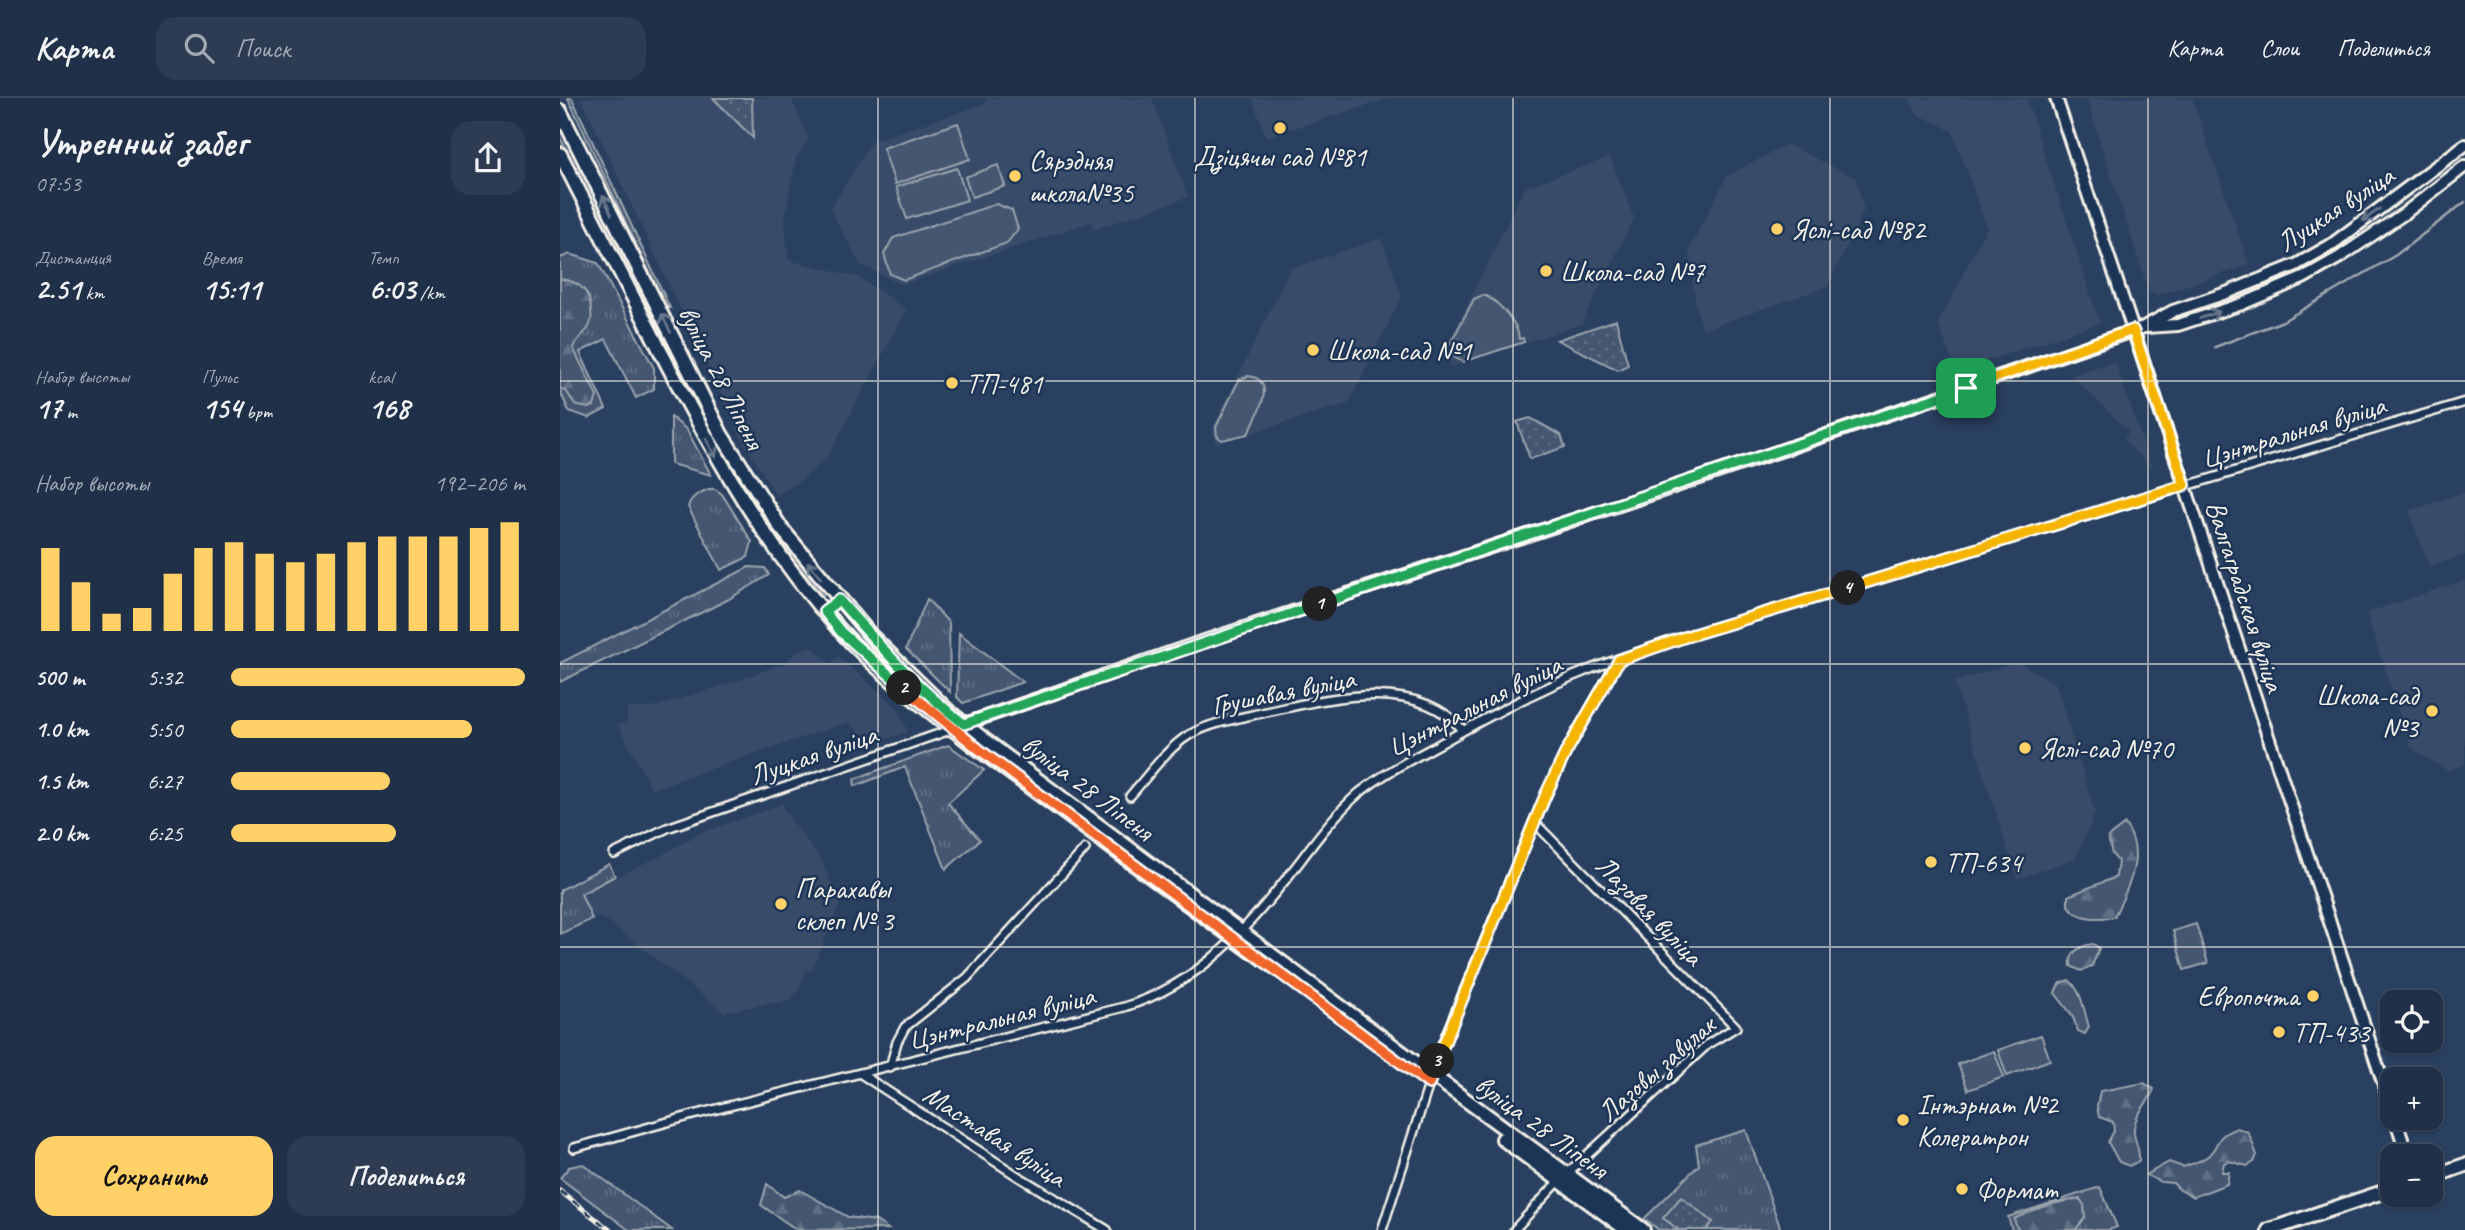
<!DOCTYPE html>
<html lang="ru">
<head>
<meta charset="utf-8">
<style>
	:root { --surface:#203048; --page:#2d3c52; --text:#f1f3f6; --muted:#a2a9b4; --line:#3d4b60; --accent:#ffd166 }
	body { margin:0; font-family:Caveat,sans-serif; background:var(--page); color:var(--text); height:100vh; display:flex; flex-direction:column; font-size:26px; white-space:nowrap }
	* { box-sizing:border-box; margin:0 }
	p { font-size:23px; color:var(--muted) }
	.icon { flex:none; width:38px; height:38px; fill:none; stroke:currentColor; stroke-width:2; stroke-linecap:round; stroke-linejoin:round }
	.map { position:relative; flex:1; overflow:hidden }
	.sheet { display:flex; flex-direction:column; background:var(--surface); width:560px }
	.sheet>* { flex:none }
	.controls { position:absolute; left:1820px; top:892px; display:grid; gap:14px }
	.controls a { display:grid; place-items:center; width:63px; height:63px; border-radius:14px; background:var(--surface); box-shadow:0 2px 5px #0004,0 0 0 2px var(--line); font-size:35px }
	.pin { position:absolute; display:grid; place-items:center; width:60px; height:60px; color:#fff; margin:-30px; border-radius:14px; box-shadow:0 4px 10px #0006 }
	.km { position:absolute; width:35px; height:35px; margin:-18px; border-radius:50%; background:#222; color:#fff; font-size:19px; line-height:35px; text-align:center }
	.round { display:grid; place-items:center; flex:none; width:74px; height:74px; border-radius:21px; background:var(--page) }
	.summary { display:flex; align-items:center; justify-content:space-between; height:119px; padding:0 35px }
	h1 { font-size:38px; font-weight:700; line-height:52px }
	.metrics { display:grid; grid-template-columns:repeat(3,1fr); gap:10px; height:119px; padding:7px 35px }
	.metrics div { display:grid; align-content:center }
	.metrics b { font-size:30px; font-weight:700 }
	.metrics small { font-size:19px; font-weight:400 }
	.metrics p { font-size:19px }
	.chart { height:196px; padding:14px 35px }
	.chart p { display:flex; justify-content:space-between }
	.chart svg { width:100%; height:126px; margin-top:7px; stroke:var(--accent); stroke-width:6 }
	.primary-button { display:flex; gap:14px; margin-top:auto; padding:14px 35px }
	.primary-button a { flex:1; height:80px; border-radius:21px; background:var(--accent); color:#111; font-size:28px; font-weight:700; line-height:80px; text-align:center }
	.primary-button a+a { background:var(--page); color:var(--text) }
	ul { padding:0 35px; list-style:none; font-size:23px }
	li { display:grid; grid-template-columns:112px 84px 1fr; align-items:center; height:52px }
	li i { height:18px; border-radius:9px; background:var(--accent) }
	header { display:flex; align-items:center; gap:42px; box-sizing:border-box; height:98px; padding:0 35px; background:var(--surface); border-bottom:2px solid var(--line) }
	header strong { font-size:33px }
	nav { display:flex; gap:38px; margin-inline-start:auto; font-size:24px }
	.search { width:490px; height:63px; background:var(--page); display:flex; align-items:center; gap:18px; box-sizing:border-box; padding:0 24px; border-radius:21px; color:var(--muted); font-size:26px }
	main { display:flex; flex:1; min-height:0 }
	.map>svg:first-child { display:block }
</style>
</head>
<body>
<header>
<strong>Карта</strong>
<div class="search"><svg class="icon" aria-label="search" viewBox="0 0 24 24"><circle cx="10" cy="10" r="6"/><path d="M15 15l6 6"/></svg>Поиск</div>
<nav><a>Карта</a><a>Слои</a><a>Поделиться</a></nav>
</header>
<main>
<section class="sheet">
<div class="summary"><div><h1>Утренний забег</h1><p>07:53</p></div><a class="round"><svg class="icon" aria-label="share" viewBox="0 0 24 24"><path d="M12 15V3M7 8l5-5 5 5M5 13v7h14v-7"/></svg></a></div>
<div class="metrics">
<div><p>Дистанция</p><b>2.51<small> km</small></b></div>
<div><p>Время</p><b>15:11</b></div>
<div><p>Темп</p><b>6:03<small> /km</small></b></div>
</div>
<div class="metrics">
<div><p>Набор высоты</p><b>17<small> m</small></b></div>
<div><p>Пульс</p><b>154<small> bpm</small></b></div>
<div><p>kcal</p><b>168</b></div>
</div>
<div class="chart"><p><span>Набор высоты</span>192–206 m</p>
<svg viewBox="0 0 160 44" preserveAspectRatio="none"><path d="M5 44V15M15 44V27M25 44V38M35 44V36M45 44V24M55 44V15M65 44V13M75 44V17M85 44V20M95 44V17M105 44V13M115 44V11M125 44V11M135 44V11M145 44V8M155 44V6"/></svg>
</div>
<ul>
<li><b>500 m</b>5:32<i style="width:100%"></i></li>
<li><b>1.0 km</b>5:50<i style="width:82%"></i></li>
<li><b>1.5 km</b>6:27<i style="width:54%"></i></li>
<li><b>2.0 km</b>6:25<i style="width:56%"></i></li>
</ul>
<div class="primary-button"><a>Сохранить</a><a>Поделиться</a></div>
</section>
<div class="map">
<svg width="1905" height="1132" viewBox="0 0 1905 1132">
	<defs>
		<pattern id="grass-tufts" width="24" height="20" patternUnits="userSpaceOnUse" patternTransform="scale(1.75)"><rect width="24" height="20" fill="#445771"/><path d="M3 7l-1-3M5 7V3M7 7l1-3M15 17l-1-3M17 17v-4M19 17l1-3" fill="none" stroke="#607085"/></pattern>
		<pattern id="forest-firs" width="22" height="20" patternUnits="userSpaceOnUse" patternTransform="scale(1.75)"><rect width="22" height="20" fill="#445771"/><path d="M5 1l3.5 6h-7zM16 11l3.5 6h-7z" fill="#607085"/></pattern>
		<pattern id="park-dots" width="8" height="8" patternUnits="userSpaceOnUse" patternTransform="scale(1.75)"><rect width="8" height="8" fill="#445771"/><path d="M2 2h.1M6 6h.1" fill="none" stroke="#607085" stroke-width="1.8" stroke-linecap="round"/></pattern>
	</defs>
	<rect width="100%" height="100%" fill="#2a4060"/>
	<filter id="ink" filterUnits="userSpaceOnUse"><feTurbulence type="fractalNoise" baseFrequency=".0143" numOctaves="2"/><feDisplacementMap in="SourceGraphic" scale="14" xChannelSelector="R" yChannelSelector="G"/><feConvolveMatrix kernelMatrix="1 2 1 2 8 2 1 2 1" color-interpolation-filters="sRGB"/></filter>
	<g filter="url(#ink)">
		<!-- built -->
		<g fill="#374c69">
			<path d="M 21,0 L 231,0 L 249,42 L 236,60 L 225,118 L 228,162 L 298,179 L 347,211 L 267,360 L 243,381 L 216,398 L 182,341 Z"/>
			<path d="M 428,0 L 592,0 L 628,99 L 533,132 L 531,124 L 341,187 L 300,166 L 270,111 L 312,43 L 424,6 Z"/>
			<path d="M 692,0 L 827,0 L 828,1 L 706,39 Z"/>
			<path d="M 1349,0 L 1466,0 L 1540,225 L 1396,273 L 1378,226 L 1427,129 L 1392,33 L 1357,16 Z"/>
			<path d="M 1526,0 L 1632,0 L 1689,167 L 1597,197 L 1589,194 Z"/>
			<path d="M 1227,46 L 1296,80 L 1304,112 L 1268,188 L 1143,232 L 1136,209 L 1129,151 L 1167,78 Z"/>
			<path d="M 1050,59 L 1074,120 L 1022,226 L 891,269 L 885,252 L 965,89 Z"/>
			<path d="M 821,140 L 842,198 L 789,305 L 656,346 L 652,332 L 730,171 Z"/>
			<path d="M 1555,263 L 1592,371 L 1564,342 L 1568,333 L 1511,277 Z"/>
			<path d="M 1905,394 L 1905,457 L 1869,469 L 1849,413 Z"/>
			<path d="M 1905,482 L 1905,667 L 1887,673 L 1851,650 L 1806,515 Z"/>
			<path d="M 251,548 L 270,566 L 278,558 L 337,609 L 348,634 L 312,646 L 288,624 L 92,691 L 58,627 L 67,623 L 67,610 L 91,610 L 182,581 L 225,565 L 238,552 Z"/>
			<path d="M 1458,564 L 1496,586 L 1535,715 L 1516,760 L 1457,781 L 1394,584 Z"/>
			<path d="M 223,706 L 225,713 L 263,765 L 280,807 L 251,873 L 246,872 L 237,895 L 230,902 L 167,913 L 166,916 L 46,822 L 39,820 L 32,821 L 21,796 L 98,759 L 138,736 Z"/>
		</g>
		<!-- grass -->
		<g fill="url(#grass-tufts)" stroke="#9ca4ac" stroke-width="2">
			<path d="M 8,0 L 12,0 L 110,210 L 105,209 Z"/>
			<path d="M 0,27 L 124,271 L 122,271 L 100,228 L 84,206 L 0,40 Z"/>
			<path d="M 10,156 L 38,165 L 94,270 L 94,291 L 76,300 L 46,241 L 20,254 L 46,311 L 29,320 L 9,313 L 0,293 L 0,160 Z"/>
			<path d="M 132,300 L 135,300 L 180,381 L 264,498 L 213,438 L 177,382 Z"/>
			<path d="M 111,319 L 127,332 L 151,377 L 111,366 Z"/>
			<path d="M 149,391 L 155,391 L 162,396 L 192,444 L 188,459 L 161,472 L 128,409 C 131,398 139,395 149,391 Z"/>
			<path d="M 189,469 L 205,470 L 209,477 L 167,502 L 0,584 L 0,565 Z"/>
			<path d="M 367,501 L 389,525 L 390,594 L 346,551 Z"/>
			<path d="M 399,535 L 463,584 L 403,605 L 397,599 Z"/>
			<path d="M 388,647 L 424,672 L 388,705 L 420,742 L 386,771 L 345,669 L 295,688 L 294,681 Z"/>
			<path d="M 49,766 L 55,778 L 21,796 L 32,821 L 0,836 L 0,792 Z"/>
			<path d="M 1186,1032 L 1221,1132 L 1099,1132 L 1084,1121 L 1139,1067 L 1136,1047 Z"/>
			<path d="M 23,1066 L 112,1132 L 69,1132 L 0,1080 L 9,1069 Z"/>
			<path d="M 1540,1089 L 1557,1129 L 1549,1132 L 1452,1132 L 1448,1119 Z"/>
		</g>
		<!-- forest -->
		<g fill="url(#forest-firs)" stroke="#9ca4ac" stroke-width="2">
			<path d="M 0,181 C 20,183 30,193 31,212 C 32,218 32,223 29,229 C 24,237 16,241 13,250 L 37,298 L 34,308 L 28,310 L 15,307 L 7,294 L 0,290 Z"/>
			<path d="M 1565,726 C 1587,757 1568,790 1554,819 C 1537,821 1519,822 1508,808 L 1508,798 L 1556,779 L 1558,763 L 1552,756 L 1548,739 Z"/>
			<path d="M 1533,846 L 1539,850 L 1532,868 L 1521,873 L 1511,868 C 1509,854 1520,848 1533,846 Z"/>
			<path d="M 1509,882 C 1522,893 1524,913 1529,929 L 1525,936 L 1518,933 L 1512,917 L 1495,895 C 1497,887 1501,884 1509,882 Z"/>
			<path d="M 1584,985 L 1594,991 C 1589,1005 1572,1018 1574,1036 C 1576,1046 1580,1052 1579,1063 L 1569,1068 L 1559,1064 L 1548,1044 L 1554,1033 L 1553,1024 L 1539,1019 L 1537,1008 L 1540,993 Z"/>
			<path d="M 1677,1030 L 1688,1034 L 1697,1057 L 1694,1064 L 1687,1068 L 1669,1063 L 1664,1065 L 1662,1074 L 1669,1074 L 1667,1086 L 1633,1099 L 1620,1092 L 1613,1085 L 1601,1084 L 1586,1077 L 1609,1064 L 1623,1069 C 1632,1066 1642,1063 1649,1057 C 1662,1044 1652,1040 1677,1030 Z"/>
			<path d="M 207,1086 L 224,1099 L 240,1092 L 288,1119 L 316,1123 L 328,1131 L 237,1132 L 201,1107 Z"/>
			<path d="M 1520,1101 L 1524,1107 L 1525,1120 L 1515,1132 L 1461,1132 L 1457,1130 L 1454,1121 C 1474,1111 1498,1103 1520,1101 Z"/>
		</g>
		<!-- park -->
		<g fill="url(#park-dots)" stroke="#9ca4ac" stroke-width="2">
			<path d="M 153,0 L 192,0 L 193,40 Z"/>
			<path d="M 1056,222 L 1068,267 L 1058,272 L 997,242 Z"/>
			<path d="M 970,320 L 1001,337 L 1005,349 L 970,361 L 957,324 Z"/>
			<path d="M 1121,1099 L 1153,1124 L 1146,1132 L 1119,1132 L 1103,1120 Z"/>
		</g>
		<!-- pitch -->
		<g fill="#445771" stroke="#9ca4ac" stroke-width="2">
			<path d="M 398,25 L 410,61 L 335,86 L 323,50 Z"/>
			<path d="M 438,67 L 445,88 L 412,99 L 405,79 Z"/>
			<path d="M 397,70 L 407,102 L 347,121 L 336,89 Z"/>
			<path d="M 436,106 L 452,112 L 458,131 L 447,145 L 344,182 L 330,176 L 324,156 L 333,140 Z"/>
			<path d="M 923,197 C 937,201 959,226 959,241 L 963,240 L 964,244 L 903,264 L 894,259 L 891,254 L 891,244 L 914,201 Z"/>
			<path d="M 688,278 C 720,281 695,321 688,336 L 662,342 L 657,338 L 656,329 L 679,282 Z"/>
			<path d="M 1636,826 L 1648,865 L 1624,872 L 1613,833 Z"/>
			<path d="M 1481,937 L 1490,962 L 1447,978 L 1438,952 Z"/>
			<path d="M 1434,953 L 1444,979 L 1408,992 L 1398,966 Z"/>
		</g>
		<g fill="none" stroke-linecap="round" stroke-linejoin="round">
			<!-- stream -->
			<path stroke="#a1a8b0" stroke-width="2.5" d="M 1655,249 L 1723,223 L 1836,157 L 1905,104"/>
			<!-- street casing -->
			<g stroke="#f4f1e8" stroke-width="12">
				<g id="street">
					<path d="M 570,698 C 588,678 606,651 629,637 C 652,624 680,620 706,614 C 766,601 856,577 903,632"/>
					<path d="M 54,756 L 107,730 L 393,631"/>
					<path d="M 330,969 L 337,944 L 345,929 L 407,880 L 525,751"/>
					<path d="M 301,976 L 456,1077 L 547,1132"/>
					<path d="M 14,1050 L 133,1017 L 564,909 C 640,886 690,828 737,767 C 756,742 775,716 799,695 C 823,676 850,662 876,648 C 925,620 975,593 1028,572 C 1060,560 1094,549 1128,538 L 1905,304"/>
					<path d="M 822,1132 L 881,949 L 974,724 L 1006,654 L 1058,562"/>
					<path d="M 954,1132 L 1000,1082 L 1148,946 L 1176,929 L 974,724"/>
				</g>
			</g>
			<!-- secondary casing -->
			<g stroke="#f4f1e8" stroke-width="16">
				<g id="secondary">
					<path d="M 1496,0 L 1832,1011"/>
					<path d="M 1586,229 L 1618,227 L 1682,206 L 1743,180 L 1780,159 L 1845,115 L 1905,68"/>
					<path d="M 399,628 L 638,545 L 1102,393 L 1584,229 L 1613,213 L 1669,194 L 1736,167 L 1771,147 L 1905,47"/>
					<path d="M 1835,1020 L 1848,1059"/>
				</g>
			</g>
			<!-- primary casing -->
			<g stroke="#f4f1e8" stroke-width="18">
				<g id="primary">
					<path d="M 0,13 L 161,336 L 221,430 L 311,538 L 388,613 L 427,644 L 872,977 L 1083,1132"/>
					<path d="M 0,56 C 35,124 69,192 104,260 C 154,356 206,450 279,531 C 319,576 373,615 420,652 L 690,852"/>
					<path d="M 943,1041 L 1067,1132"/>
					<path d="M 1871,1079 L 1905,1067"/>
					<path d="M 1709,1132 L 1832,1091"/>
				</g>
			</g>
			<!-- street -->
			<use href="#street" stroke="#1d3557" stroke-width="7"/>
			<!-- secondary -->
			<use href="#secondary" stroke="#1d3557" stroke-width="10"/>
			<!-- primary -->
			<use href="#primary" stroke="#1d3557" stroke-width="12"/>
			<!-- rail casing -->
			<g stroke="#f4f1e8" stroke-width="5">
				<path id="rail" d="M 0,1093 L 50,1132"/>
			</g>
			<!-- rail -->
			<use href="#rail" stroke="#1d3557" stroke-width="2.5" stroke-dasharray="8" stroke-linecap="butt"/>
		</g>
		<!-- one-way arrows -->
		<defs><path id="oneway-shaft" d="M-6 0H5M1.5-3L5.5 0L1.5 3" fill="none" stroke-width="1.6" stroke-linecap="round" stroke-linejoin="round" transform="scale(1.75)"/></defs>
		<g stroke="#68778a">
			<use href="#oneway-shaft" transform="translate(47 107) rotate(-116)"/>
			<use href="#oneway-shaft" transform="translate(1811 117) rotate(144)"/>
			<use href="#oneway-shaft" transform="translate(1650 217) rotate(-19)"/>
			<use href="#oneway-shaft" transform="translate(106 225) rotate(-116)"/>
			<use href="#oneway-shaft" transform="translate(151 350) rotate(62)"/>
			<use href="#oneway-shaft" transform="translate(254 472) rotate(-129)"/>
		</g>
	</g>
	<g fill="none" stroke-linecap="round" stroke-linejoin="round" filter="url(#ink)">
		<!-- split-1 casing -->
		<g stroke="#fff" stroke-width="14">
			<path id="split-1" d="M 760,506 L 1406,290"/>
		</g>
		<!-- split-2 casing -->
		<g stroke="#fff" stroke-width="14">
			<path id="split-2" d="M 344,590 L 281,534 L 264,513 L 279,502 C 318,546 358,591 404,626 L 760,506"/>
		</g>
		<!-- split-3 casing -->
		<g stroke="#fff" stroke-width="14">
			<path id="split-3" d="M 344,590 L 420,652 L 869,986 L 877,963"/>
		</g>
		<!-- split-4 casing -->
		<g stroke="#fff" stroke-width="14">
			<path id="split-4" d="M 877,963 L 986,696 L 1006,654 L 1059,562 L 1128,538 L 1288,490"/>
		</g>
		<!-- split-5 casing -->
		<g stroke="#fff" stroke-width="14">
			<path id="split-5" d="M 1288,490 L 1625,387 L 1573,232 L 1406,290"/>
		</g>
		<!-- split-1 -->
		<use href="#split-1" stroke="#22a559" stroke-width="9"/>
		<!-- split-2 -->
		<use href="#split-2" stroke="#22a559" stroke-width="9"/>
		<!-- split-3 -->
		<use href="#split-3" stroke="#f0652b" stroke-width="9"/>
		<!-- split-4 -->
		<use href="#split-4" stroke="#f5b400" stroke-width="9"/>
		<!-- split-5 -->
		<use href="#split-5" stroke="#f5b400" stroke-width="9"/>
	</g>
	<!-- grid -->
	<path fill="none" stroke="#f4f1e8" stroke-width="2" stroke-opacity="0.55" d="M 318,0 L 318,1132M 635,0 L 635,1132M 953,0 L 953,1132M 1270,0 L 1270,1132M 1588,0 L 1588,1132M 0,283 L 1905,283M 0,566 L 1905,566M 0,849 L 1905,849"/>
	<!-- markers -->
	<g fill="#ffd166" stroke="#1d3557" stroke-width="2.5">
		<circle cx="720" cy="30" r="7"/>
		<circle cx="455" cy="78" r="7"/>
		<circle cx="1217" cy="131" r="7"/>
		<circle cx="986" cy="173" r="7"/>
		<circle cx="753" cy="252" r="7"/>
		<circle cx="392" cy="285" r="7"/>
		<circle cx="1872" cy="613" r="7"/>
		<circle cx="1465" cy="650" r="7"/>
		<circle cx="1371" cy="764" r="7"/>
		<circle cx="221" cy="806" r="7"/>
		<circle cx="1753" cy="898" r="7"/>
		<circle cx="1719" cy="934" r="7"/>
		<circle cx="1343" cy="1022" r="7"/>
		<circle cx="1402" cy="1091" r="7"/>
	</g>
	<g text-anchor="middle" stroke-width="5" stroke-linejoin="round" paint-order="stroke">
		<!-- poi labels -->
		<g font-size="28" fill="#f4f1e8" stroke="#1d3557" text-anchor="start">
			<text x="720" y="68" text-anchor="middle">Дзіцячы сад №81</text>
			<text x="469" y="72">Сярэдняя<tspan x="469" dy="32">школа№35</tspan></text>
			<text x="1231" y="141">Яслі-сад №82</text>
			<text x="1000" y="183">Школа-сад №7</text>
			<text x="767" y="262">Школа-сад №1</text>
			<text x="406" y="295">ТП-481</text>
			<text x="1858" y="607" text-anchor="end">Школа-сад<tspan x="1858" dy="32">№3</tspan></text>
			<text x="1479" y="660">Яслі-сад №70</text>
			<text x="1385" y="774">ТП-634</text>
			<text x="235" y="800">Парахавы<tspan x="235" dy="32">склеп № 3</tspan></text>
			<text x="1739" y="908" text-anchor="end">Европочта</text>
			<text x="1733" y="944">ТП-433</text>
			<text x="1357" y="1016">Інтэрнат №2<tspan x="1357" dy="32">Колератрон</tspan></text>
			<text x="1416" y="1101">Формат</text>
		</g>
		<!-- street labels -->
		<g font-size="28" fill="#f4f1e8" stroke="#1d3557">
			<text transform="translate(1775 110) rotate(-33)" y="10">Луцкая вуліца</text>
			<text transform="translate(162 279) rotate(63)" y="10">вуліца 28 Ліпеня</text>
			<text transform="translate(1733 333) rotate(-17)" y="10">Цэнтральная вуліца</text>
			<text transform="translate(1686 498) rotate(72)" y="10">Валгаградская вуліца</text>
			<text transform="translate(723 593) rotate(-11)" y="10">Грушавая вуліца</text>
			<text transform="translate(914 607) rotate(-27)" y="10">Цэнтральная вуліца</text>
			<text transform="translate(253 656) rotate(-19)" y="10">Луцкая вуліца</text>
			<text transform="translate(528 689) rotate(37)" y="10">вуліца 28 Ліпеня</text>
			<text transform="translate(1090 812) rotate(46)" y="10">Лазовая вуліца</text>
			<text transform="translate(441 919) rotate(-14)" y="10">Цэнтральная вуліца</text>
			<text transform="translate(1096 970) rotate(-41)" y="10">Лазовы завулак</text>
			<text transform="translate(982 1028) rotate(36)" y="10">вуліца 28 Ліпеня</text>
			<text transform="translate(435 1037) rotate(33)" y="10">Маставая вуліца</text>
		</g>
	</g>
</svg>
<div class="controls">
<a><svg class="icon" aria-label="locate" viewBox="0 0 24 24"><circle cx="12" cy="12" r="6"/><path d="M12 2v4M12 18v4M2 12h4M18 12h4"/></svg></a>
<a>+</a>
<a>−</a>
</div>
<div class="pin" style="left:1406px;top:290px;background:#1e9e55"><svg class="icon" aria-label="arrive" viewBox="0 0 24 24"><path d="M6 21V4h12l-3 4 3 4H6"/></svg></div>
<b class="km" style="left:760px;top:506px">1</b>
<b class="km" style="left:344px;top:590px">2</b>
<b class="km" style="left:877px;top:963px">3</b>
<b class="km" style="left:1288px;top:490px">4</b>
</div>
</main>
</body>
</html>
